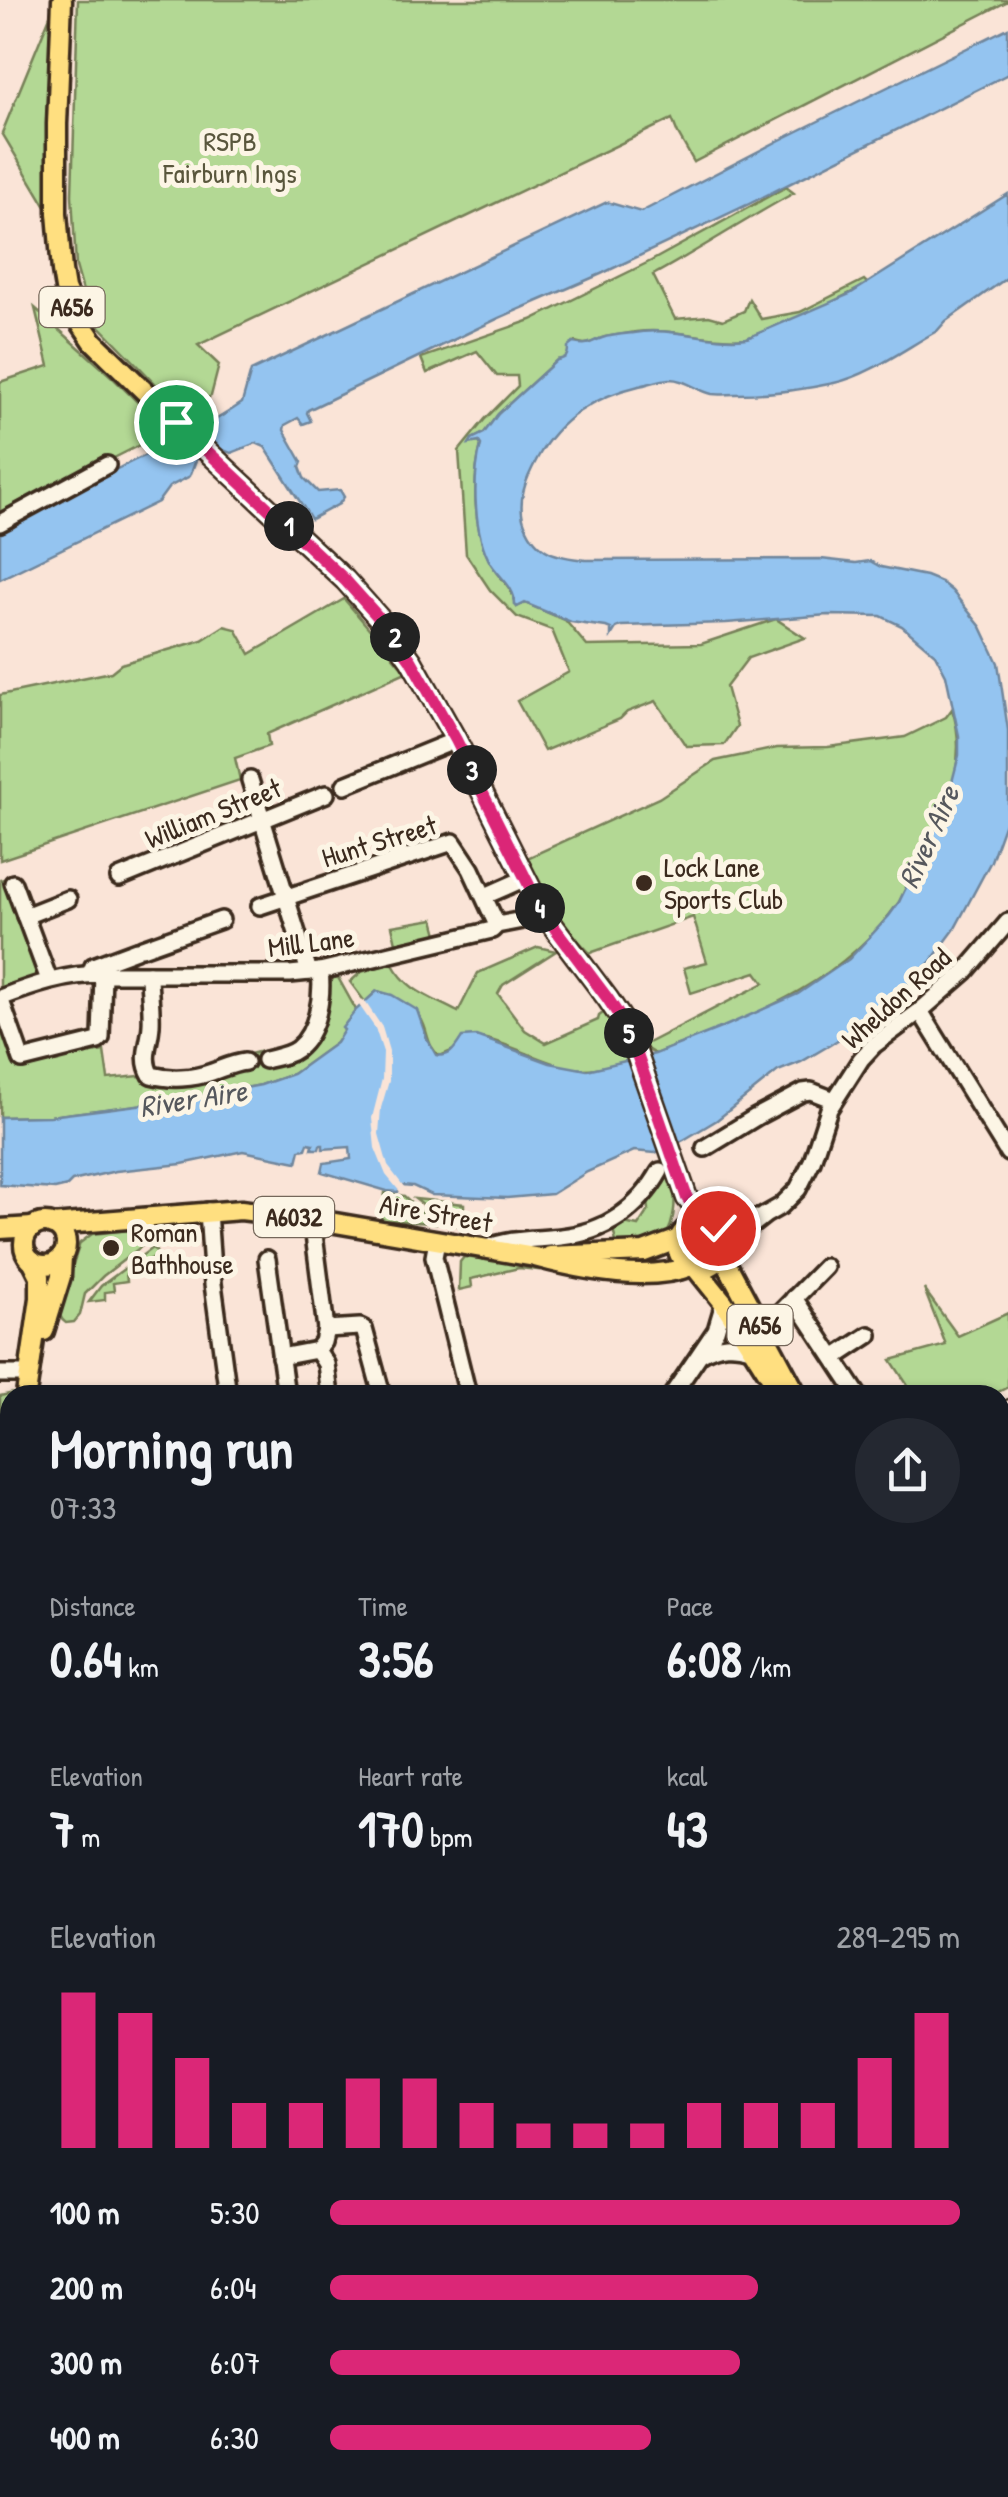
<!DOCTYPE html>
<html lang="en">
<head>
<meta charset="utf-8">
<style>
	:root { --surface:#171b24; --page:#242831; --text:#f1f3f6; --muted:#9ea1a6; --accent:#db2777 }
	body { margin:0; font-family:"Patrick Hand",sans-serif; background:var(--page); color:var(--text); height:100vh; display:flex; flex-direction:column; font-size:38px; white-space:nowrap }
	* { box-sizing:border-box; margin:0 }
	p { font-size:32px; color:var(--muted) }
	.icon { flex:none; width:55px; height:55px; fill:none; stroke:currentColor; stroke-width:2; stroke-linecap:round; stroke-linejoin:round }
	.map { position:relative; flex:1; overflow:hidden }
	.sheet { position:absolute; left:0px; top:1385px; width:1010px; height:1112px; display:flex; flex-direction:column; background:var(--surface); border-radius:30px 30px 0 0; box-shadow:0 2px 8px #0004 }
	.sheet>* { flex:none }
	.pin { position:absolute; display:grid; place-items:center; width:85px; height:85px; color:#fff; margin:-42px; border:5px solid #fff; border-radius:50%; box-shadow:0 2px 10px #0007 }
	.km { position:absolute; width:50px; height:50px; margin:-25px; border-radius:50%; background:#222; color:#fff; font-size:28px; line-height:50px; text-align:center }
	.round { display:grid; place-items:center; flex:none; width:105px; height:105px; border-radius:52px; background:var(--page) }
	.headline { display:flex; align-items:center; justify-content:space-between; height:170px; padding:0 50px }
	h1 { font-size:55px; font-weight:800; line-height:75px }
	.figures { display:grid; grid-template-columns:repeat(3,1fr); gap:15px; height:170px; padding:10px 50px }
	.figures div { display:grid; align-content:center }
	.figures b { font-size:50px; font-weight:800 }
	.figures small { font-size:28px; font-weight:400 }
	.figures p { font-size:28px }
	.chart { height:280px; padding:20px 50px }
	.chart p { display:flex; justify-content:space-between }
	.chart svg { width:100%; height:180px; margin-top:10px; stroke:var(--accent); stroke-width:6 }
	ul { padding:0 50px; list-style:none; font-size:32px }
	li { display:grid; grid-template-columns:160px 120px 1fr; align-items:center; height:75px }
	li i { height:25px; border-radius:12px; background:var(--accent) }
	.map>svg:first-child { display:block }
</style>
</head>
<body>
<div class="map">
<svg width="1008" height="2497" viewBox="0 0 1008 2497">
	<rect width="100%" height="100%" fill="#fae4d7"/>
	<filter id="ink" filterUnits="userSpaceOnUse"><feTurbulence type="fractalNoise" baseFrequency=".01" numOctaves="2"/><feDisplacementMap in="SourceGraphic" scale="20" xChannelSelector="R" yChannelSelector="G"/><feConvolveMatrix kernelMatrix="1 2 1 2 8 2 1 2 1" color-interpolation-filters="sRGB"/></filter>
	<g filter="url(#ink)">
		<!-- green -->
		<g fill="#b3d894" stroke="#778159" stroke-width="2.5">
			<path d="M 78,0 L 1008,0 L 1008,1 L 694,162 L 678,134 L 672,119 L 198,345 L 219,365 L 211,396 L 182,411 L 90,316 L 76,266 L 72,195 Z"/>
			<path d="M 54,6 L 47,136 L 49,212 L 2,133 Z"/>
			<path d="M 786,187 L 794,193 C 746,219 701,249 653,275 L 675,319 L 709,316 L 723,320 L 744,311 L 749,299 L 761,319 L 800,312 L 864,280 L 868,284 L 806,315 L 747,338 C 711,342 674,327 636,332 C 627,334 614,335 605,337 C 592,341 589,347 575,342 L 565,359 L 557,360 L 498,414 L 484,433 L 472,439 L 471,443 L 479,442 L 481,445 C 472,480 473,527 489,560 C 498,577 513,587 517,607 L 525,603 L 565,620 L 587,646 L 701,644 L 776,619 L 805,638 L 748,658 L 726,687 L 737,726 L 724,745 L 686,746 L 656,701 L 627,712 L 620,719 L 544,751 L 517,701 L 569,672 L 552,630 L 517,617 L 490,590 L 466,554 L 459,451 L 485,419 L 518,386 L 517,376 L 497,376 L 477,351 L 427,373 L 421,358 L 531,320 L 651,261 Z"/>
			<path d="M 35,308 L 112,377 L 167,431 L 0,516 L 0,382 L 49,366 Z"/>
			<path d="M 344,599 L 406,672 L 267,734 L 269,746 L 235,758 L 240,780 L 0,860 L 0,695 L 111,672 L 121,664 L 202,640 L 224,626 L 236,629 L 250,654 Z"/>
			<path d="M 952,709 C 975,778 927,842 899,902 C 838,988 749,1017 655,1054 L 642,1046 L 764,983 L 756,972 L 691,993 L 684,968 L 707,962 L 693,917 L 590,953 L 556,917 L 527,858 L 659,798 L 715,761 L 777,748 L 828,747 L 905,737 L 946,717 Z"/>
			<path d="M 4,879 L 41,982 L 0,999 L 24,1064 L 104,1051 L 108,1079 L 140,1076 L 171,1081 L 221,1070 L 251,1067 L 250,1054 L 262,1051 L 264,1064 L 289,1056 L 323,1010 L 329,985 L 336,974 L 356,1010 L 343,1028 L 345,1029 L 336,1043 L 293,1074 L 261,1085 L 193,1098 L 50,1116 L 0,1117 L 0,880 Z"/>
			<path d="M 434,919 L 438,934 L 396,943 L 392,926 Z"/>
			<path d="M 538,947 L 556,951 L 503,985 L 498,994 L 525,1030 L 546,1043 L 598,1020 L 599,1016 L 607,1010 L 619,1035 L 627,1061 C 608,1066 590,1071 571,1068 C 540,1063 489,1031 462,1038 L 454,1050 L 440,1056 C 426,1046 429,1032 421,1019 C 412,1005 392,995 377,991 L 365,1002 L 350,982 L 361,972 L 392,963 C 408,992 430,997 458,1012 L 478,973 Z"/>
			<path d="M 670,1172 C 677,1193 677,1221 663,1240 L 625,1249 L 616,1242 L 613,1229 L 617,1224 L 624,1223 L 638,1226 L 649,1209 L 648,1203 L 663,1175 Z"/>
			<path d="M 385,1193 L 404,1196 L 434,1223 L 381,1220 Z"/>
			<path d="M 415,1199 L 464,1204 L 464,1229 L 432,1212 Z"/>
			<path d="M 137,1229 L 144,1233 L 145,1238 L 142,1246 L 103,1276 L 85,1294 L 80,1315 L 74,1322 L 66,1323 C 60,1319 59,1314 59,1306 L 80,1243 L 92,1234 Z"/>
			<path d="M 152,1248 L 156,1251 L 157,1257 L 150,1259 L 150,1263 L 135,1266 L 135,1272 L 126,1274 L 127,1281 L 113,1283 L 114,1291 L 105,1292 L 105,1300 L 89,1302 L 101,1286 Z"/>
			<path d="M 464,1257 L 535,1265 L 538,1270 L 519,1268 L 471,1279 L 472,1287 L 459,1290 L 460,1262 Z"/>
			<path d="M 924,1289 L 958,1336 L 1008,1313 L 1008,1387 L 992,1395 L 914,1395 L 891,1360 L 946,1345 Z"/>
			<path d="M 14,1393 L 10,1395 L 10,1458 L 5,1483 L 0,1482 L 0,1396 Z"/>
			<path d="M 1008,2345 L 1008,2443 L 1000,2437 L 1000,2347 Z"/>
			<path d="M 469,2488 L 561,2488 L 566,2497 L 473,2497 Z"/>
		</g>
		<!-- water -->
		<g fill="#94c4f0" stroke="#70869c" stroke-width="2.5">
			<path d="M 1008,28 L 1008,74 L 747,205 L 601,274 L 499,318 L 308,410 L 307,413 L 311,421 L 303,424 L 298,418 L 285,425 L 284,430 L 302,462 L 300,467 L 304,478 L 318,492 L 340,490 L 344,497 L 339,504 L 311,519 L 265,447 L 256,443 L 231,453 C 218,446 207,452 196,460 L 190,476 L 169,487 L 158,502 L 0,579 L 0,534 L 14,527 L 16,521 C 50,504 84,485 119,468 C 161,447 203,430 242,403 L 251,371 L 607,202 L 641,212 L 780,140 Z"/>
			<path d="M 1008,194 L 1008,277 L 946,321 L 937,331 C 906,348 868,376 834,383 C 802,390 768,394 735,394 C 728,394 719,395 712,394 C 697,391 686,379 669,379 C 659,380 649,384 639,386 C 596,396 558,419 537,459 C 526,479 516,502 525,524 C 537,554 558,557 586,560 L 821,559 L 856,563 L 870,561 L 881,567 L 926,576 L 941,582 L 952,591 L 981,627 L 998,663 L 1008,730 L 1008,814 L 991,861 L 954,930 L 931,961 L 882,1011 L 830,1045 L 801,1062 L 778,1071 L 717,1120 L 682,1141 L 655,1153 L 634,1151 L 587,1172 L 552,1194 L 507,1198 L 432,1195 L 413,1186 L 402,1185 L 398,1192 L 387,1191 L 322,1172 L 324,1163 L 351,1159 L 350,1147 L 323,1149 L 323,1145 L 320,1145 L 319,1149 L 312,1149 L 313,1144 L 308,1143 L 306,1149 L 300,1150 L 297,1162 L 243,1151 L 182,1164 L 116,1171 L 72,1181 L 67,1186 L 55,1189 L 0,1185 L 0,1117 L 50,1116 L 193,1098 L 261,1085 L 293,1074 L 336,1043 L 344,1030 L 342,1028 L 356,1010 L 377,991 L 392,995 L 417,1010 L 427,1039 L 436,1055 C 450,1058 455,1048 462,1037 L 476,1036 L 550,1063 L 587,1070 L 655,1054 L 723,1027 L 798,994 L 849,959 L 889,916 L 899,902 L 946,805 L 959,755 L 959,736 L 946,675 L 935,654 L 902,626 L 881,616 L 828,615 L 726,623 L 621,626 L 616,628 L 611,636 L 611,629 L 606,627 L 571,622 L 525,603 L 517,607 L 515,605 C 515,587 500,578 491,564 C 473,533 472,479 481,445 L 479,442 L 469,444 L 472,439 L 484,433 L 498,414 L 557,360 C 567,358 568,356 568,347 L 573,343 C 591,346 587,343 602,338 C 611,335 624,334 634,333 C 672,326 710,343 747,338 L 850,294 Z"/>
			<path d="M 1000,2437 L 1008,2443 L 1008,2497 L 920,2497 L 910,2488 L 1000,2488 Z"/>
		</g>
		<!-- pier -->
		<path fill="#fae4d7" d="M 364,1000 L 382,1027 L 389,1051 L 389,1081 L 381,1108 L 379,1134 L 388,1166 L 405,1188 L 401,1193 L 386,1175 L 375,1148 L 372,1118 L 382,1079 L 383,1052 L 375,1028 L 359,1005 Z"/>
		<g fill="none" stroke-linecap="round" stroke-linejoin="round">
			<!-- minor casing -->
			<g stroke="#3b2a1e" stroke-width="22">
				<g id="minor">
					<path d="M 0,523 L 107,465"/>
					<path d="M 250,780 L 309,972"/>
					<path d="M 345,785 L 456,740"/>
					<path d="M 119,878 L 326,794"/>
					<path d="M 13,883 L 49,980"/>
					<path d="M 485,896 L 526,878"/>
					<path d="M 260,906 L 453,842 L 471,869 L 497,925"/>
					<path d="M 25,916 L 68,899"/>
					<path d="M 142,948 L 221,920"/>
					<path d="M 90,974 L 93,966 L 136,950"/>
					<path d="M 103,974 L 101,1038 L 98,1041 L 22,1060 L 0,998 C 34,985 66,974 103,974 L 290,974 L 320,971 L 492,930 L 497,925 L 533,918"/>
					<path d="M 149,974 C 149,991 152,1008 151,1025 C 150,1044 141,1058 151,1075 C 170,1080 193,1079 212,1072 C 224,1068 231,1064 245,1062"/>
					<path d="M 920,1011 L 1008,1153"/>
					<path d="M 265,1060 C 276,1057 288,1056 297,1049 C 318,1032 323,996 320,971"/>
					<path d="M 705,1148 L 756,1117 L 803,1092 L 811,1091 L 834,1100"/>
					<path d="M 208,1211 L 213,1284 L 228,1395"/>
					<path d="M 312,1219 L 326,1329 L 323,1342 L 317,1350 L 326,1364 L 330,1395"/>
					<path d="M 717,1228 L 756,1218"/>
					<path d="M 437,1241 L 434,1257 L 468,1395"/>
					<path d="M 724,1247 L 765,1215 L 781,1206 L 798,1189 L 812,1161 L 829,1109 L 861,1059 L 874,1045 L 920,1011 L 965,972 L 1008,922"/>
					<path d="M 484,1249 C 512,1238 532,1240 561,1237 C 606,1232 638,1210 660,1171"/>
					<path d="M 267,1259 L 286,1395"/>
					<path d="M 794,1298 L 858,1395"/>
					<path d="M 776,1317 L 825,1267"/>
					<path d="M 326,1329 L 360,1327 L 364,1329 L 382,1395"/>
					<path d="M 702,1353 C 719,1343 733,1343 751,1348"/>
					<path d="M 280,1357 L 317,1350"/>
					<path d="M 834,1358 L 869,1335"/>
					<path d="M 0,1374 L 29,1374"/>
					<path d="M 672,1395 L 716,1330 L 724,1303"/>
					<path d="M 1000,1492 L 1008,1488"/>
					<path d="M 0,1552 L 10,1558"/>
					<path d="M 1000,1605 L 1008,1608"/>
					<path d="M 0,1717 L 10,1716"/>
					<path d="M 1000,1735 L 1008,1732"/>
					<path d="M 0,1772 L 10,1773"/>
					<path d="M 1000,1812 L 1008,1808"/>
					<path d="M 1000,1896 L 1008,1891"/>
					<path d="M 1000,1979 L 1008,1975"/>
					<path d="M 0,2036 L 10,2034"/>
					<path d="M 1000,2053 L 1008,2049"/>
					<path d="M 0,2175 L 10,2173"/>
					<path d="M 1000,2183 L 1002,2184 L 1008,2197"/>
					<path d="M 0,2255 L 10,2253"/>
					<path d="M 1000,2293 L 1008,2290"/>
					<path d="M 0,2388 L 10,2386"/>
					<path d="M 337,2488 L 342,2497"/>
					<path d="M 420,2488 L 424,2497"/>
					<path d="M 613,2488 L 617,2497"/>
					<path d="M 681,2488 L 685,2497"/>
					<path d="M 738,2488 L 741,2497"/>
					<path d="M 804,2488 L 807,2497"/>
					<path d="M 230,2496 L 230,2497"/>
					<path d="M 49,2497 L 50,2488"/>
				</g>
			</g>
			<!-- major casing -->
			<g stroke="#3b2a1e" stroke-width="25">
				<g id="major">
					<path d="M 62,0 L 57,124 L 57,213 L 62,271 L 65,289 L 77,317 L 93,341 L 176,422 L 345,580 L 388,628 L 411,660 L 456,740 L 542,911 L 608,999 L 628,1029 L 687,1198 C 699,1215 748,1246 712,1265 C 706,1269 697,1269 690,1265 C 664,1251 682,1217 711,1224"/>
					<circle cx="45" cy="1244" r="21"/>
					<path d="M 52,1225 L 241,1210 L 312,1219 L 535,1257 C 579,1269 647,1283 691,1266"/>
					<path d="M 0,1229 L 33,1227"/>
					<path d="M 722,1255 L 797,1395"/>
					<path d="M 550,1256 L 644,1252 L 679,1239"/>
					<path d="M 695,1267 L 724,1303 L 782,1395"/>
					<path d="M 44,1331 L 61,1276 L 62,1256"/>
					<path d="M 26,1395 L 40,1298 L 40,1276 L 32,1260"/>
					<path d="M 0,1520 L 10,1500"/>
					<path d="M 1000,1691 L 1008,1720"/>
				</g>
			</g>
			<!-- minor -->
			<use href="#minor" stroke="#fcf5e5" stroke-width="15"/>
			<!-- major -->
			<use href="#major" stroke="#ffdf80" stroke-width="18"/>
			<!-- rail -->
			<g stroke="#3b2a1e" stroke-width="2.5">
				<path d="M 1000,1403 L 1008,1399"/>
				<path d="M 0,1875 L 10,1871"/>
			</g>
		</g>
	</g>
	<g fill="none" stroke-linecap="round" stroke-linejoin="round" filter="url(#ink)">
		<!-- route casing -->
		<g stroke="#fff" stroke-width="20">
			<path id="route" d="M 176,422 L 345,580 L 388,628 L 411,660 L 456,740 L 542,911 L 608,999 L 628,1029 L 687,1198 L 702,1216 L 718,1228"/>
		</g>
		<!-- route -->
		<use href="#route" stroke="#db2777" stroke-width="12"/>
	</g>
	<!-- markers -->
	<g fill="#3b2a1e" stroke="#fcf5e5" stroke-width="4">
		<circle cx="644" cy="883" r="10"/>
		<circle cx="111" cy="1248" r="10"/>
	</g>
	<g text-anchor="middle" stroke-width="10" stroke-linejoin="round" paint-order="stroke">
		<!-- shield labels -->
		<g fill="#fcf5e5" stroke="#75675a" stroke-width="2.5">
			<rect x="39.5" y="287" width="65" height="40" rx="8"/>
			<rect x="254" y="1197" width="80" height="40" rx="8"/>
			<rect x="727.5" y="1305" width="65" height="40" rx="8"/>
		</g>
		<g font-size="25" font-weight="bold" fill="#3b2a1e">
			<text x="72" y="316">A656</text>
			<text x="294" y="1226">A6032</text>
			<text x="760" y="1334">A656</text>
		</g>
		<!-- park labels -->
		<g font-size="28" fill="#59563c" stroke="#fcf5e5">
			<text x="230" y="151">RSPB<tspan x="230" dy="32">Fairburn Ings</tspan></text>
		</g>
		<!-- street labels -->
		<g font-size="28" fill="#3b2a1e" stroke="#fcf5e5">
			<text transform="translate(213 813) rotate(-22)" y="10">William Street</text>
			<text transform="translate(379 841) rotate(-17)" y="10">Hunt Street</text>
			<text transform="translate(311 942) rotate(-7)" y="10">Mill Lane</text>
			<text transform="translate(896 998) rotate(-42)" y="10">Wheldon Road</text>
			<text transform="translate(436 1213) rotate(10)" y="10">Aire Street</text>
		</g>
		<!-- poi labels -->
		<g font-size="28" fill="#3b2a1e" stroke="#fcf5e5" text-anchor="start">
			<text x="664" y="877">Lock Lane<tspan x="664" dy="32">Sports Club</tspan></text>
			<text x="131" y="1242">Roman<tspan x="131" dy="32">Bathhouse</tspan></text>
		</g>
		<!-- water labels -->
		<g font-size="30" font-style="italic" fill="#56585d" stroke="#fcf5e5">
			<text transform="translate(929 837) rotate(-66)" y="10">River Aire</text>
			<text transform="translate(193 1099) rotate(-9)" y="10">River Aire</text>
		</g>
	</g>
</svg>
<div class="pin" style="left:176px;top:422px;background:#1e9e55"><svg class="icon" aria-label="arrive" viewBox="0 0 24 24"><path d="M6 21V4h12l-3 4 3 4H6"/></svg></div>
<div class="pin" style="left:718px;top:1228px;background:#d93025"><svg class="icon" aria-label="check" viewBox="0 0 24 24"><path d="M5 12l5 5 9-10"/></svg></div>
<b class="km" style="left:289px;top:526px">1</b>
<b class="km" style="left:395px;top:637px">2</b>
<b class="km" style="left:472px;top:770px">3</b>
<b class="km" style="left:540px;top:908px">4</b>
<b class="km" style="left:629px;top:1033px">5</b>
<section class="sheet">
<div class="headline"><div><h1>Morning run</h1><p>07:33</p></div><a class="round"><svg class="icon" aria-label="share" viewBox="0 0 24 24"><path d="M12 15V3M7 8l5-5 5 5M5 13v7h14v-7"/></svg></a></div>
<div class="figures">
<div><p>Distance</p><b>0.64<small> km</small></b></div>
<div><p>Time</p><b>3:56</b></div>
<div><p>Pace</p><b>6:08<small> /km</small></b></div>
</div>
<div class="figures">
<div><p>Elevation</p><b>7<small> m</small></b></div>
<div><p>Heart rate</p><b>170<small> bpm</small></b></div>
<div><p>kcal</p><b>43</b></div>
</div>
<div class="chart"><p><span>Elevation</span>289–295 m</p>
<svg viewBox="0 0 160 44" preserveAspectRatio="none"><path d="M5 44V6M15 44V11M25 44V22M35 44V33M45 44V33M55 44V27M65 44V27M75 44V33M85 44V38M95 44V38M105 44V38M115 44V33M125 44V33M135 44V33M145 44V22M155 44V11"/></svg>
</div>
<ul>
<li><b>100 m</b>5:30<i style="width:100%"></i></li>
<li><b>200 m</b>6:04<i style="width:68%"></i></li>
<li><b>300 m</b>6:07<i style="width:65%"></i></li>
<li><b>400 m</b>6:30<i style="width:51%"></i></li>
</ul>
</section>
</div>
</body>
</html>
